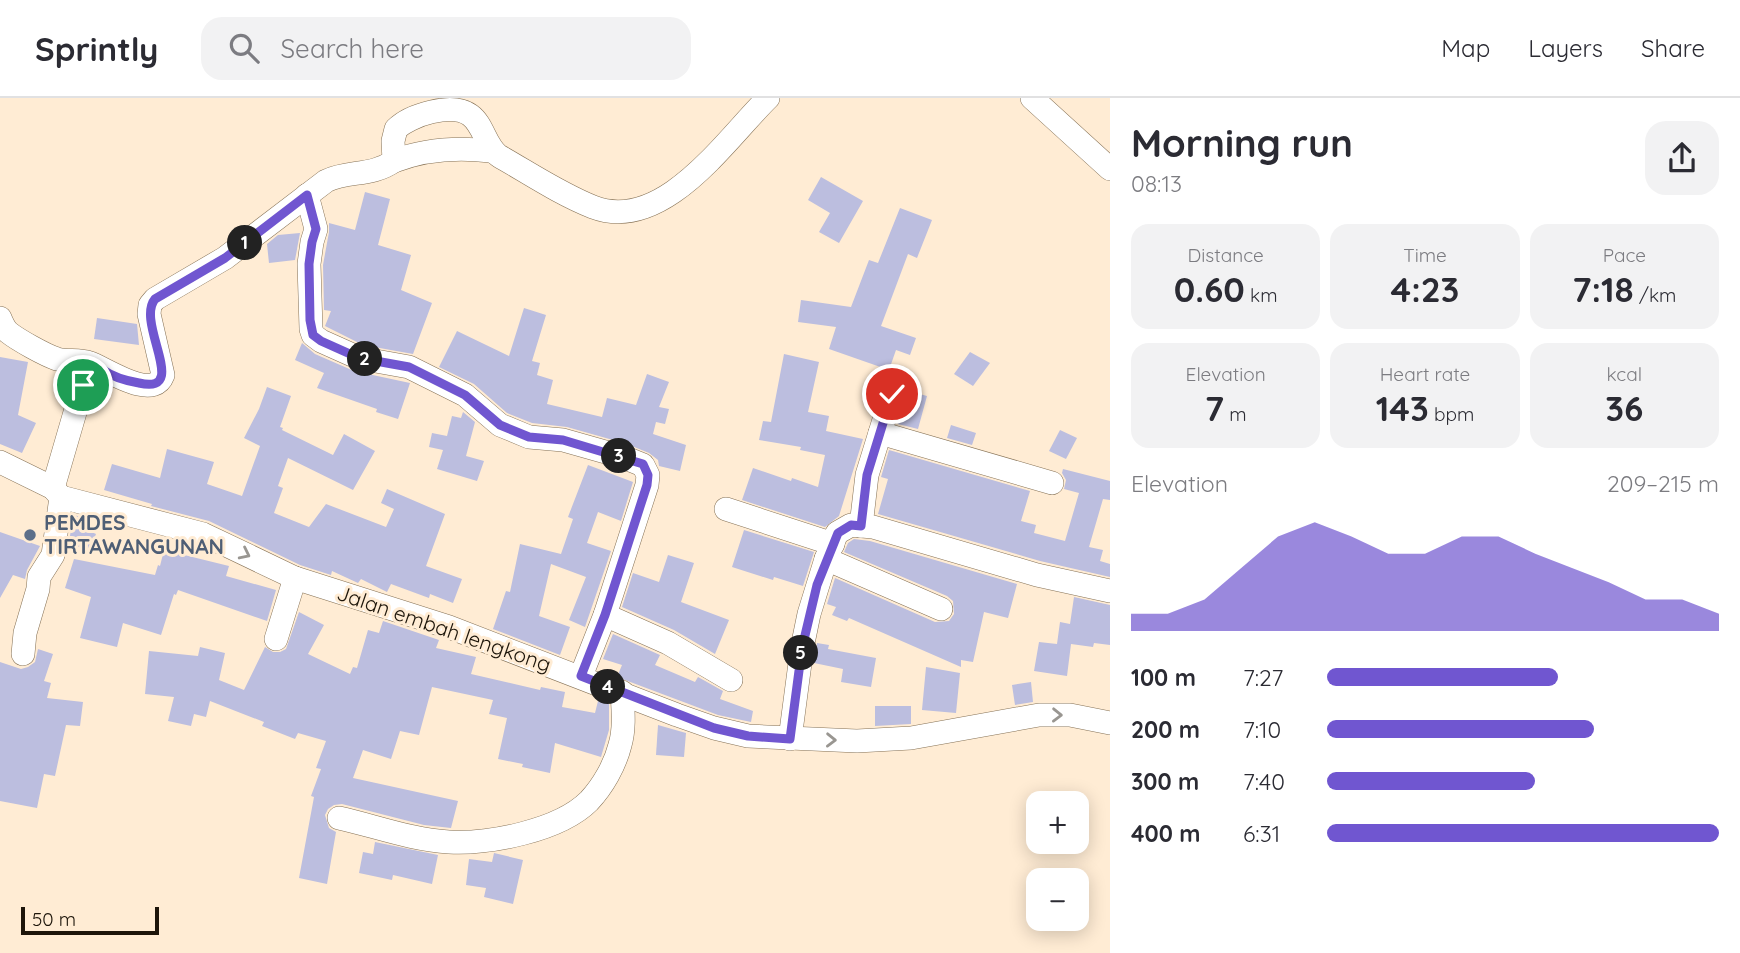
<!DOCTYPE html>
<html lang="en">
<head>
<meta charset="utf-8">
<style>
	:root { --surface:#fff; --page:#f2f2f3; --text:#2b2b33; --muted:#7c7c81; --line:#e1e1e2; --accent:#7056d0 }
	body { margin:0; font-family:Quicksand,sans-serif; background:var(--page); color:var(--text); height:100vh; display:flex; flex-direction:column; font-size:26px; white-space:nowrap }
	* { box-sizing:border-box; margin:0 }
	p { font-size:23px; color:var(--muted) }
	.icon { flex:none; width:38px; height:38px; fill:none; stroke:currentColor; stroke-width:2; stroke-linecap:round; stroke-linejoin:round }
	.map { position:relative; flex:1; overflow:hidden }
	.sheet { display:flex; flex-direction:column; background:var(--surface); width:630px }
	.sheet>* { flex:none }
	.fabs { position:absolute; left:1026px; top:693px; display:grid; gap:14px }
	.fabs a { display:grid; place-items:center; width:63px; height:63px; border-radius:14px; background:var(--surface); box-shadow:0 4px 18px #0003; font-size:35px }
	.scale { position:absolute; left:21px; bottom:18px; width:138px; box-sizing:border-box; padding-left:7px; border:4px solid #1d150a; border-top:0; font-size:19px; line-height:24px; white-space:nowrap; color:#1d150a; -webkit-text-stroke:5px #ffecd4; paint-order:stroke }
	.pin { position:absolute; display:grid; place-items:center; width:60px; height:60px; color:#fff; margin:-30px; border:4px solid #fff; border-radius:50%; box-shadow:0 2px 7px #0007 }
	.km { position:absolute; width:35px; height:35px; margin:-18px; border-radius:50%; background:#222; color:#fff; font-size:19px; line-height:35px; text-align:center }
	.round { display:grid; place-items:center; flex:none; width:74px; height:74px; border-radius:21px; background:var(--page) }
	.summary { display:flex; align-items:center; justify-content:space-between; height:119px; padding:0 21px }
	h1 { font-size:38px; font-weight:700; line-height:52px }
	.stats { display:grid; grid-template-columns:repeat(3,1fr); gap:10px; height:119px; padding:7px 21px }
	.stats div { display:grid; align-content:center; border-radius:18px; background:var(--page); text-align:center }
	.stats b { font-size:35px; font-weight:700 }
	.stats small { font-size:19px; font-weight:400 }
	.stats p { font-size:19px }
	.chart { height:196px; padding:14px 21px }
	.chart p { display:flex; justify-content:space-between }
	.chart svg { width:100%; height:126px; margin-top:7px; fill:var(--accent); opacity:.7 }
	ul { padding:0 21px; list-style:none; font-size:23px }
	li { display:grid; grid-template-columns:112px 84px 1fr; align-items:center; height:52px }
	li i { height:18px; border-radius:9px; background:var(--accent) }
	header { display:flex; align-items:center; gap:42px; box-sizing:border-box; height:98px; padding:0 35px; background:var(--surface); border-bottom:2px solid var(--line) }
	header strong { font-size:33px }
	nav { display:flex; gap:38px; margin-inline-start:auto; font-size:24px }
	.search { width:490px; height:63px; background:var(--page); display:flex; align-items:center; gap:18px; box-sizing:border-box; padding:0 24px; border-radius:21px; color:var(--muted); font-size:26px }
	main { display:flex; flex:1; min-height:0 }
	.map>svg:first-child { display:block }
</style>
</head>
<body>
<header>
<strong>Sprintly</strong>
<div class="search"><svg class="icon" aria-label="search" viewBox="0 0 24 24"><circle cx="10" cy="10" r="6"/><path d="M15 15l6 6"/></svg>Search here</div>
<nav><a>Map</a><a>Layers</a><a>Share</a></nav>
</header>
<main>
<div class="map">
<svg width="1110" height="855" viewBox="0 0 1110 855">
	<rect width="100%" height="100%" fill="#ffecd4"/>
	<!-- building -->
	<g fill="#bcbedf">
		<path d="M 821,79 L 863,103 L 839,145 L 819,134 L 830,115 L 808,102 Z"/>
		<path d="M 365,94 L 390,101 L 378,147 L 411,157 L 401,192 L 432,205 L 413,256 L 363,247 L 325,228 L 331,213 L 324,212 L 323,167 L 329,134 L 329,125 L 355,132 Z"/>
		<path d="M 900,110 L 932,122 L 917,160 L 908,156 L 881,228 L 916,240 L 910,257 L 896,252 L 889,272 L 829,251 L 836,229 L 798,224 L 801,202 L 851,209 L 869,162 L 878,165 Z"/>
		<path d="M 300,135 L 295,162 L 269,165 L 267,146 L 278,137 Z"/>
		<path d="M 524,210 L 546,217 L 532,263 L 540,265 L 537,277 L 553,282 L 547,306 L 602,319 L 607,300 L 636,307 L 647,276 L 669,284 L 659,309 L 669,311 L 665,326 L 656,324 L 653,336 L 686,347 L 680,373 L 659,368 L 658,362 L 649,355 L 627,346 L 567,329 L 532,325 L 507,315 L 474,286 L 439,269 L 457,233 L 509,258 Z"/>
		<path d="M 97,220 L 137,226 L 139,247 L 94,241 Z"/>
		<path d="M 302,245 L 315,256 L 354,273 L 410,285 L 398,321 L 376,314 L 377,311 L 317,290 L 324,275 L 295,262 Z"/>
		<path d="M 970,254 L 990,265 L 973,288 L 954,276 Z"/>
		<path d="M 784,256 L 819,264 L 808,314 L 829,318 L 826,333 L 863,341 L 839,418 L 825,429 L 742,402 L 753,370 L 791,383 L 792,380 L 818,389 L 825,357 L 800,352 L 801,349 L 759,342 L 763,323 L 771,324 Z"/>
		<path d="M 0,259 L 28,264 L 18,317 L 36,325 L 22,355 L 0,346 Z"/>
		<path d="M 267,289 L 291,298 L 280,329 L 283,330 L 282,332 L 333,357 L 344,336 L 375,353 L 353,392 L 288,360 L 278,388 L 283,390 L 274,415 L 309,429 L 326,406 L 386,429 L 394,411 L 381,405 L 387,391 L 445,416 L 426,468 L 462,481 L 453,505 L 430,496 L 429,500 L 391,486 L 387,494 L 361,481 L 358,485 L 332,473 L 331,477 L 300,467 L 209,423 L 151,408 L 152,406 L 104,392 L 112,366 L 160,380 L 167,351 L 214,364 L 207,386 L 242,398 L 260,348 L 244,340 L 259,311 Z"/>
		<path d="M 905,292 L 927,298 L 918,331 L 898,326 L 905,300 Z"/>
		<path d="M 463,314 L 475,324 L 466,358 L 484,363 L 477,383 L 437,371 L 443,352 L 429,349 L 432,335 L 447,338 L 452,318 L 461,320 Z"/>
		<path d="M 951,327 L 976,335 L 972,347 L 947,340 Z"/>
		<path d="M 1060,332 L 1077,340 L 1066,361 L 1049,353 Z"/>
		<path d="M 889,352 L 1030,393 L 1021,423 L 1036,427 L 1034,435 L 1065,443 L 1079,395 L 1064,391 L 1066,382 L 1062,375 L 1063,371 L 1110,383 L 1110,402 L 1103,401 L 1089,449 L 1103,452 L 1100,463 L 1110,466 L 1110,479 L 1040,463 L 878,416 L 888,381 L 881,379 Z"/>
		<path d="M 588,367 L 633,384 L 621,423 L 598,414 L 587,445 L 611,453 L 585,529 L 569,522 L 586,479 L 551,466 L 539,518 L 570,529 L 560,557 L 493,531 L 506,493 L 510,494 L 520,446 L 561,456 L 573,421 L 568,419 Z"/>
		<path d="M 73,417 L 92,421 L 87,432 L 96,436 L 89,453 L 69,445 Z"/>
		<path d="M 744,432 L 814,454 L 803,488 L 774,479 L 773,482 L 732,469 Z"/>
		<path d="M 0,434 L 40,448 L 27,472 L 25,481 L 13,477 L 0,500 Z"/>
		<path d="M 854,441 L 870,443 L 1017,486 L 1008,520 L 984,514 L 973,564 L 961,562 L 961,569 L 849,520 L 847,523 L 832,517 L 836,509 L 827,506 L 835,480 L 935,524 L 949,523 L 954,516 L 953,503 L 947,498 L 844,454 L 848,445 Z"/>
		<path d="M 164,452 L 229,468 L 226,478 L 276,492 L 267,523 L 178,492 L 176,497 L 174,496 L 161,537 L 123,525 L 117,549 L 80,540 L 91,499 L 65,490 L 74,461 L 155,477 L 158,467 L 160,468 Z"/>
		<path d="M 668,457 L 694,465 L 681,504 L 729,522 L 715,556 L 674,532 L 622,509 L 633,475 L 659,484 Z"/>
		<path d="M 1074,499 L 1110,507 L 1110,547 L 1094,545 L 1093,549 L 1071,546 L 1067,578 L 1034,573 L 1039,544 L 1057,546 L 1060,524 L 1070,526 Z"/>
		<path d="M 299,514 L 324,527 L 308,556 L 350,576 L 353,569 L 357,570 L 368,532 L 379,535 L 383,523 L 439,542 L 436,550 L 476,559 L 471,576 L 540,592 L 541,589 L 565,594 L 562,609 L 595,615 L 598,603 L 609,606 L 609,632 L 601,659 L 555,645 L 550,675 L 522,669 L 523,666 L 498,661 L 507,620 L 489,616 L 493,602 L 432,589 L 419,637 L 400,633 L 391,661 L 363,652 L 353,680 L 458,703 L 451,730 L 424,727 L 342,706 L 334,707 L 328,711 L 325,717 L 329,730 L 336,734 L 327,786 L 299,780 L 314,699 L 311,698 L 321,671 L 316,670 L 326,643 L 298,635 L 295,641 L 262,628 L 264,624 L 210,603 L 206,619 L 194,616 L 191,628 L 168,623 L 174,599 L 145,596 L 149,553 L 198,558 L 200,549 L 225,555 L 219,582 L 244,592 L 265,549 L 273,554 L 280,554 L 286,551 Z"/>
		<path d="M 613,536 L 660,557 L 655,567 L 695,584 L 698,579 L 723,593 L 720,601 L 753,613 L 751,624 L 718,617 L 617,579 L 622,567 L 603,561 Z"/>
		<path d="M 817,545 L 829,547 L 828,551 L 876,560 L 871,589 L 841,584 L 843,571 L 814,565 Z"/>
		<path d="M 38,551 L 53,556 L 44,583 L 51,585 L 47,600 L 83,604 L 80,628 L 66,627 L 55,678 L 44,676 L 37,710 L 0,703 L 0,564 L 21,571 L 28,569 L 35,564 Z"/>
		<path d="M 926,569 L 960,575 L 956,615 L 922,612 Z"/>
		<path d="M 1031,584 L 1033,604 L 1015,607 L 1012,587 Z"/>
		<path d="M 875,608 L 911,608 L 911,626 L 875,628 Z"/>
		<path d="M 658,627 L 686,635 L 684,659 L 656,657 Z"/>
		<path d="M 375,744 L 438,757 L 432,786 L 393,777 L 392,782 L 359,775 L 363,754 L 373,756 Z"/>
		<path d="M 494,755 L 523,762 L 513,806 L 484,799 L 486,790 L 466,787 L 469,761 L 492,764 Z"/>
	</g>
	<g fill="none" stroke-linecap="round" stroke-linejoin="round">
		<!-- minor casing -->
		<g stroke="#867256" stroke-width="24">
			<g id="minor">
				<path d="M 1032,0 L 1110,71"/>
				<path d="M 394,63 C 425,51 457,49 491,53"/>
				<path d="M 307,97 L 316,131 L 312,144 L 309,166 L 311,231 L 313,237 L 321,243 L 359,260 L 409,269 L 465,297 L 500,327 L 529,339 L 563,342 L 623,359 L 643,367 L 648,377 L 647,387 L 605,517 L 581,578"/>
				<path d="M 0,220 C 2,225 4,230 8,234 C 18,242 45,257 57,261 C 67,264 79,261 90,265 C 105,270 153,304 163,277 L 149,216 L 150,207 L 155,201 L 225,160 L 326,83 C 349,72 371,79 394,63 L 393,43 L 396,31 C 410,17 452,4 470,17 C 484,27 485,48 499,58 C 529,75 560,96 593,109 C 663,136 725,42 768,0"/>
				<path d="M 880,335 L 1052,385"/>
				<path d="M 0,364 L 53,390 L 61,399 L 203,436 L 295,480 L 449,529 L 677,617 L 714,630 L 748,638 L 857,643 L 911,640 L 1039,617 L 1070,617 L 1110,625"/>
				<path d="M 53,390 L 83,287 L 103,272"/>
				<path d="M 726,411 L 833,446"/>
				<path d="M 861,428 L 867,377 L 892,296"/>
				<path d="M 826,461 L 941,511"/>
				<path d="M 605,517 L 668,545 L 731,582"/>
				<path d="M 276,541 L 295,480"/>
				<path d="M 23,556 L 25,535 L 38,491 L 39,479 L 53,457 L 61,399"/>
				<path d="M 790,641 L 802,550 L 809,516 L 826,461 L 837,435 L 851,427 L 873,429 L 1037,477 L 1110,493"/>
				<path d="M 339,720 C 375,728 412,742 449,744 C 489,746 559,733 589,703 C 603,688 615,667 620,647 C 625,630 623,612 622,594"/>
			</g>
		</g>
		<!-- minor -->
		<use href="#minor" stroke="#fff" stroke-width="23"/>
	</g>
	<!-- one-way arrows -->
	<defs><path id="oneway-chevron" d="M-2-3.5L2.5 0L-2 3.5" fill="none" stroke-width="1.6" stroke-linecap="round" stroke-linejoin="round" transform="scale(1.75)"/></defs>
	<g stroke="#999691">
		<use href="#oneway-chevron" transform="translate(245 456) rotate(26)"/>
		<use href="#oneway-chevron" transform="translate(1057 617) rotate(1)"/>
		<use href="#oneway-chevron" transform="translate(831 642) rotate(1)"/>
	</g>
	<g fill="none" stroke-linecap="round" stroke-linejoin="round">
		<!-- route casing -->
		<g stroke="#fff" stroke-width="14">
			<path id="route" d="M 83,287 L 103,272 C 113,279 127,283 139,285 C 191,297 135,225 155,201 L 225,160 L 307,97 L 316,131 L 312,144 L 309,166 L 310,222 L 313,237 L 321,243 L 359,260 L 409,269 L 465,297 L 500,327 L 529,339 L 563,342 L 643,366 L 648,377 L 647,387 L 605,517 L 581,578 L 714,630 L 748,638 L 790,641 L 802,550 L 817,487 L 838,435 L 851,427 L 861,428 L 867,377 L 892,296"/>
		</g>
		<!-- route -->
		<use href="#route" stroke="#7056d0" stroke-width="9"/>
	</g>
	<!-- markers -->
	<circle fill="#5c6f8a" stroke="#ffecd4" stroke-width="2.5" cx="30" cy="437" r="7"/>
	<g text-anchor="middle" stroke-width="6" stroke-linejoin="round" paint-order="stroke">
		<!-- service labels -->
		<g font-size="21" font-weight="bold" fill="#4e5e75" stroke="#ffecd4" text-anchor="start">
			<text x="44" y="432">PEMDES<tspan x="44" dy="24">TIRTAWANGUNAN</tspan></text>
		</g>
		<!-- street labels -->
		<g font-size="21" fill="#1d150a" stroke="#ffecd4">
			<text transform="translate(444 531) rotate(19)" y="7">Jalan embah lengkong</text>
		</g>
	</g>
</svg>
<div class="fabs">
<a>+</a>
<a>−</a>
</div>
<div class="scale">50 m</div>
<div class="pin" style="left:83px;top:287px;background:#1e9e55"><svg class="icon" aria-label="arrive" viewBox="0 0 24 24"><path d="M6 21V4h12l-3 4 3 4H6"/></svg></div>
<div class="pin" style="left:892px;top:296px;background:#d93025"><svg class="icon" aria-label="check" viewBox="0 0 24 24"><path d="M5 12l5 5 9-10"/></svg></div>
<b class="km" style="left:245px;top:145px">1</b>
<b class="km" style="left:365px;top:261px">2</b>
<b class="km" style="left:619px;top:358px">3</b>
<b class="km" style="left:608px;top:589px">4</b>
<b class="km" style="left:801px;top:555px">5</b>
</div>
<section class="sheet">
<div class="summary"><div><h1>Morning run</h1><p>08:13</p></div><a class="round"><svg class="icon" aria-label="share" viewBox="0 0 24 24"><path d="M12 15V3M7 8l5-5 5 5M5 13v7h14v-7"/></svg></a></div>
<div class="stats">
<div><p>Distance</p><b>0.60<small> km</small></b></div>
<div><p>Time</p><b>4:23</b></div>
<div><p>Pace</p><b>7:18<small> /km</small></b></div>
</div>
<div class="stats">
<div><p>Elevation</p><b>7<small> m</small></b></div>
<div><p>Heart rate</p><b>143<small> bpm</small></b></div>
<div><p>kcal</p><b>36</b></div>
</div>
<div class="chart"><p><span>Elevation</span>209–215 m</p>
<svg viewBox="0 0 160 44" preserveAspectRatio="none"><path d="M0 44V38L10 38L20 33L30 22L40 11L50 6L60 11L70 17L80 17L90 11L100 11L110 17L120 22L130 27L140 33L150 33L160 38V44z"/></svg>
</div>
<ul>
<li><b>100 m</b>7:27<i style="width:59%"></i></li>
<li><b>200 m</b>7:10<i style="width:68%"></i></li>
<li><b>300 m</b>7:40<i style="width:53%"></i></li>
<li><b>400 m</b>6:31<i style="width:100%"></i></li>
</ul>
</section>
</main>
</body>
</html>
